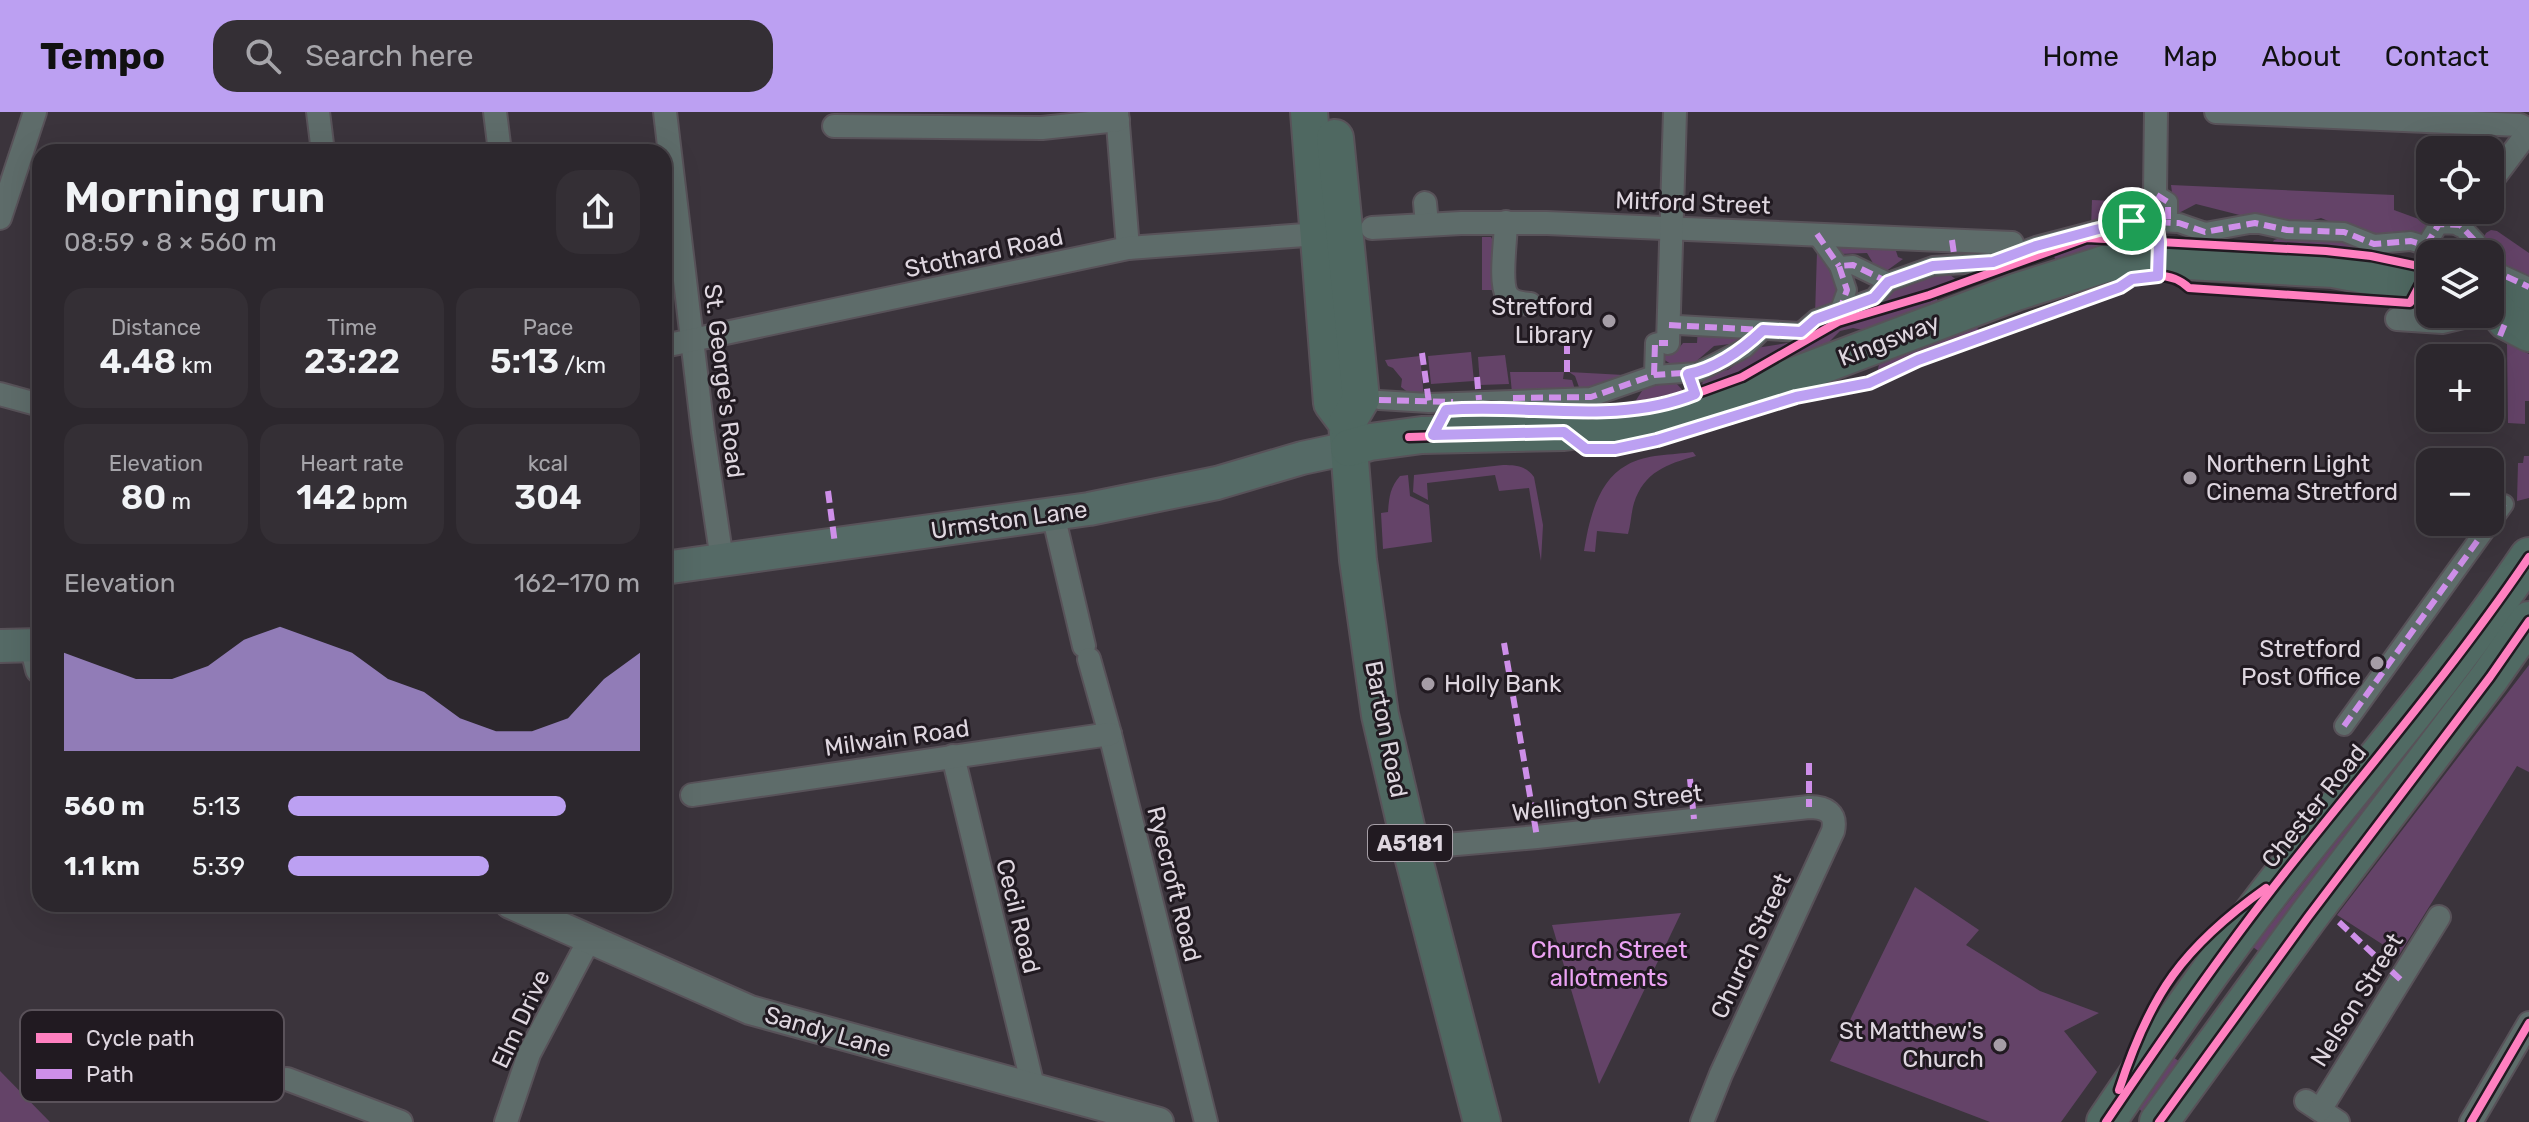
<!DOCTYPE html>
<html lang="en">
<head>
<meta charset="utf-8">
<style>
	:root { --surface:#2c272d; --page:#342f35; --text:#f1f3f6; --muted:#a6a5aa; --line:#484449; --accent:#bca0f2 }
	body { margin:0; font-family:Rubik,sans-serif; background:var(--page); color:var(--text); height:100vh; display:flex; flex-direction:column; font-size:30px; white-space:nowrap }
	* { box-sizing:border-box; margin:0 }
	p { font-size:26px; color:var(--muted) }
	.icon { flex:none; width:44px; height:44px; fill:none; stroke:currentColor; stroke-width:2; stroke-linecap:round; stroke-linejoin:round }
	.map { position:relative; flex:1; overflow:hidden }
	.side { position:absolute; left:32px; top:32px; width:640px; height:768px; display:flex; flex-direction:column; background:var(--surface); border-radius:24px; box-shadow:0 8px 32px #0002,0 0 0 2px var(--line) }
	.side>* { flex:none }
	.fabs { position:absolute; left:2416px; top:24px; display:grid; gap:16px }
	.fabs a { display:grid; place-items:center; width:88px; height:88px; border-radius:16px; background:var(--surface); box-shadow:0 8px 32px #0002,0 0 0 2px var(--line); font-size:40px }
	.pin { position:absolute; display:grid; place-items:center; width:68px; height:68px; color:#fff; margin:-34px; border:4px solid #fff; border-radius:50%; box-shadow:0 2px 8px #0007 }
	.round { display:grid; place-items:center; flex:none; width:84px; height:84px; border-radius:24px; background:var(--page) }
	.head { display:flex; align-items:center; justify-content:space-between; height:136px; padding:0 32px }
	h1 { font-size:44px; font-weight:600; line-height:60px }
	.stats { display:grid; grid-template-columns:repeat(3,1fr); gap:12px; height:136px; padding:8px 32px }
	.stats div { display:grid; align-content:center; border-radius:20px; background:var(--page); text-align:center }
	.stats b { font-size:34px; font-weight:600 }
	.stats small { font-size:22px; font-weight:400 }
	.stats p { font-size:22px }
	.chart { height:224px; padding:16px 32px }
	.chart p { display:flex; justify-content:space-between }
	.chart svg { width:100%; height:144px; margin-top:8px; fill:var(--accent); opacity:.7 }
	ul { padding:0 32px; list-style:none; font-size:26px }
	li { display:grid; grid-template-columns:128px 96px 1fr; align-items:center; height:60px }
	li i { height:20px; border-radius:10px; background:var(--accent) }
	header { display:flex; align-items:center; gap:48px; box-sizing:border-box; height:112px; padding:0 40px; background:var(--accent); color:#111 }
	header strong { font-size:38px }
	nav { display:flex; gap:44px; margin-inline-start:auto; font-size:28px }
	.search { width:560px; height:72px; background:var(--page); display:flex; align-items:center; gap:20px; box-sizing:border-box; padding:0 28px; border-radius:24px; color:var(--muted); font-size:30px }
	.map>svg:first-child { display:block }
</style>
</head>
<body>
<header>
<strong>Tempo</strong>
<div class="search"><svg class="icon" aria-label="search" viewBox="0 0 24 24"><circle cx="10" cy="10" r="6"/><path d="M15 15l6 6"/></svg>Search here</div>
<nav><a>Home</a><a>Map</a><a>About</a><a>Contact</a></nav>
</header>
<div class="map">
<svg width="2529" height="1010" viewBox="0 0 2529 1010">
	<rect width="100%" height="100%" fill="#3b343c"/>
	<!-- green -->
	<g fill="#644368">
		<path d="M 2171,73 L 2394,83 L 2394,98 L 2435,113 L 2424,126 L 2409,120 L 2388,127 L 2371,127 L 2321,106 L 2287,115 L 2196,92 L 2175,103 Z"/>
		<path d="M 2092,88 L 2138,90 L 2137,99 L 2091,115 Z"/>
		<path d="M 2491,118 L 2497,119 L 2529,141 L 2529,166 L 2490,149 L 2490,142 L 2475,142 L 2486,121 Z"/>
		<path d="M 2287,124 C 2295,126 2305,130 2313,129 C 2331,127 2348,119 2359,139 L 2271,133 L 2274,128 Z"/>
		<path d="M 1482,125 L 1491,125 L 1498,137 L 1498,178 L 1482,178 Z"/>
		<path d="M 1829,127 L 1892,136 L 1896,139 L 1898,145 L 1903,147 L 1885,160 L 1876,156 L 1867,141 L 1840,142 Z"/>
		<path d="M 2087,130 L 2151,133 L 2055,147 L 2053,140 Z"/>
		<path d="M 1817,139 L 1830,150 L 1842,176 L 1837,186 L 1815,203 Z"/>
		<path d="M 1938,160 L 1949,162 L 1959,170 L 1879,195 L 1879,191 L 1891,179 Z"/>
		<path d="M 1936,184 L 1938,190 L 1868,219 L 1853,216 L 1840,219 L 1825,234 L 1748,265 L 1842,213 Z"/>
		<path d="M 1977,215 L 1980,222 L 1900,251 L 1876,264 L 1880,249 L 1922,227 Z"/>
		<path d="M 1698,216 L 1746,218 L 1746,230 L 1714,234 L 1693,252 L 1671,252 L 1663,247 L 1662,236 L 1679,236 L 1683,231 L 1697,231 Z"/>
		<path d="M 1787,231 L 1790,233 L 1742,261 L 1702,276 L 1703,265 L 1709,260 L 1728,258 L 1756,236 Z"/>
		<path d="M 2507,231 L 2529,242 L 2529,289 L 2525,289 L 2525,312 L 2508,311 Z"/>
		<path d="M 1471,240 L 1474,269 L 1431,272 L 1428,244 Z"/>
		<path d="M 1505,243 L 1509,272 L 1480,273 L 1478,245 Z"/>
		<path d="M 1420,244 L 1424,286 L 1414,285 L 1401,275 L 1402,267 L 1393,256 L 1388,254 L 1385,248 Z"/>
		<path d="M 1510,260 L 1564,260 L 1563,267 L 1572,268 L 1576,281 L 1512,281 Z"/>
		<path d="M 1569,260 L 1624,263 L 1601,275 L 1587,275 L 1580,278 L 1575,264 Z"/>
		<path d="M 1654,269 L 1676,271 L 1686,282 L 1633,293 L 1647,271 Z"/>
		<path d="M 1693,340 L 1696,344 C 1667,352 1644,360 1634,391 C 1631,401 1631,412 1628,422 L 1597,419 L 1595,440 L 1584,439 C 1589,409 1597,369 1627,353 C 1645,342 1673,343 1693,340 Z"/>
		<path d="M 2524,344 L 2529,344 L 2529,386 L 2517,389 L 2518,351 L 2523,351 Z"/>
		<path d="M 1503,353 C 1516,353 1526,354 1534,365 L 1543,413 L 1541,449 L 1529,376 L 1499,379 L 1495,363 L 1427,371 L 1428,388 L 1413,380 L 1414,363 Z"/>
		<path d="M 1408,363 L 1410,384 L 1429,393 L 1432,430 L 1383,437 L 1381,401 L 1388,400 C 1389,386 1390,375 1400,364 Z"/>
		<path d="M 2529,553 L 2529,660 L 2517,654 L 2399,843 L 2337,803 Z"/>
		<path d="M 2384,668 L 2387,673 L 2261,841 L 2253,835 Z"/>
		<path d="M 1915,775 L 1979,818 L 1966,833 L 2040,879 L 2099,901 L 2064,919 L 2097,960 L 2061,1010 L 1990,1010 L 1830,949 Z"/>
		<path d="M 1681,801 L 1606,958 L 1599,972 L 1552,813 Z"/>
		<path d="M 2173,945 L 2180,950 L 2143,1000 L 2136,995 Z"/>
		<path d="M 0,959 L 50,1010 L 0,1010 Z"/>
	</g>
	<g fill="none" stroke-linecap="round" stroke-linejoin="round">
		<!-- pedestrian casing -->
		<g stroke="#585259" stroke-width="22">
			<g id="pedestrian">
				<path d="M 2142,109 L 2142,91 L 2155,82 L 2168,90 L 2168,110"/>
				<path d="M 1819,126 L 1839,154"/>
				<path d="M 2426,133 L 2439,112 L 2460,113 L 2476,130 L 2470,142"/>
				<path d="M 2490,157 L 2529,175"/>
				<path d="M 1839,200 L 1847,178 L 1839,154 L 1853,153 L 1888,170"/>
				<path d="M 1678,213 L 1801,220 L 1816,207 L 1874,186 L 1888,170 L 1933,154 L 1993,150 L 2036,134 L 2132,109 L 2179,111 L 2205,120 L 2255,111 L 2287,118 L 2344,120 L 2374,132 L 2411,129 L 2454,142"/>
				<path d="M 1654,263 L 1655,231 L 1659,230"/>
				<path d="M 1379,288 L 1429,291 L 1591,285 L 1654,263 L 1698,260 L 1745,236 L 1763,218"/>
				<path d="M 2344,614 L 2504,392"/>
			</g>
		</g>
		<!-- minor casing -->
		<g stroke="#585259" stroke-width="26">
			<g id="minor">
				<path d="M 318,0 L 323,40"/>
				<path d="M 495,0 L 500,40"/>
				<path d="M 665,0 L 703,320 L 722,448"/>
				<path d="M 1117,0 L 1128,136"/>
				<path d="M 2216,0 L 2520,13 L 2529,18"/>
				<path d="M 834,14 L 1042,16 L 1118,8"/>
				<path d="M 2490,71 L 2529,19"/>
				<path d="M 2155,82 L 2156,0"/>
				<path d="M 1425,91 L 1427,112"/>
				<path d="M 0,106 L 35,0"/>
				<path d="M 1506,110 C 1506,127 1499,170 1507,183 C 1513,191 1521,191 1530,192"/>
				<path d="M 2460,113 L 2470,98"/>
				<path d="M 1372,116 L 1461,111 L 1547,111 L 2012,131"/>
				<path d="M 2397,207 L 2442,210 L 2463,205 L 2465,202"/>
				<path d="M 1668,231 L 1675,0"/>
				<path d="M 664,234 L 1128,136 L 1319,122"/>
				<path d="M 0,282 L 40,293"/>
				<path d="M 1056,403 L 1056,415 L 1084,534"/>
				<path d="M 1089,547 L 1110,622 L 1206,1010"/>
				<path d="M 953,644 L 1031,966 L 1031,976"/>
				<path d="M 692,683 L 1110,622"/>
				<path d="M 1411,736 L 1537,725 L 1809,695 C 1826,695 1837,701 1833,719 L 1721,962 L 1702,1010"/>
				<path d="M 287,967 L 401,1010"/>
				<path d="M 2306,989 L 2338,1010"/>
				<path d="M 2320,998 L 2439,805"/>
				<path d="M 506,1010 L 529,942 L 589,828"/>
				<path d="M 2471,1010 L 2529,911"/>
			</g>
		</g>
		<!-- tertiary casing -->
		<g stroke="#585259" stroke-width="32">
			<g id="tertiary">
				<path d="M 34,533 L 40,557"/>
				<path d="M 510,792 L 750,898 L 1159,1010"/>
			</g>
		</g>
		<!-- secondary casing -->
		<g stroke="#585259" stroke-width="36">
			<g id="secondary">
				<path d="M 664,456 L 1089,397 L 1217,371 L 1302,346 L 1349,336"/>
				<path d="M 0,534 L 40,533"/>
			</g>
		</g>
		<!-- primary casing -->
		<g stroke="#585259" stroke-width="40">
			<g id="primary">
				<path d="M 1309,0 L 1332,291 L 1347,311 L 1358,448 L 1380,603 L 1411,736 L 1482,1010"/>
				<path d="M 1335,26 L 1361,287 L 1347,311"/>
				<path d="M 2490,187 L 2518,185 L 2529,190"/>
				<path d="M 2490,190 L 2506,209 L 2529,221"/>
				<path d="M 1349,336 L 1370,330 L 1422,323 L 1564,320 L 1667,308 L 1725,290 L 2016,180 L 2108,151 L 2168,148 L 2333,157 L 2430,175"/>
			</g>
		</g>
		<!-- trunk casing -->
		<g stroke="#585259" stroke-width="42">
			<g id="trunk">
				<path d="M 2106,1010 C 2163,926 2220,843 2283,763 C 2366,658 2454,556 2529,445"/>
				<path d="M 2159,1010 L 2308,805 L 2490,565 L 2529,509"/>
			</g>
		</g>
		<!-- pedestrian -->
		<use href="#pedestrian" stroke="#5e6c6a" stroke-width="18"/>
		<!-- minor -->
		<use href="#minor" stroke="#5e6c6a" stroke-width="22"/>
		<!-- tertiary -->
		<use href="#tertiary" stroke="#5e6c6a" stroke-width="28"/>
		<!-- secondary -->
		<use href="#secondary" stroke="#556a66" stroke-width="32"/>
		<!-- primary -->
		<use href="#primary" stroke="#4f6861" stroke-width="36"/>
		<!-- trunk -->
		<use href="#trunk" stroke="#506a63" stroke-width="38"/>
		<!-- quiet -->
		<g stroke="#ce8fe9" stroke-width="6" stroke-dasharray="12 6" stroke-linecap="butt">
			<path d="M 2142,109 L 2142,91 L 2155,82 L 2168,90 L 2168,110"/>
			<path d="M 2088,120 L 2132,109 L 2179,111 L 2205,120 L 2255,111 L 2287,118 L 2344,120 L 2374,132 L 2411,129 L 2454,142"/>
			<path d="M 1817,122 L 1839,154"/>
			<path d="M 1952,128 L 1955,149 L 1950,155 L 1955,160"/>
			<path d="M 2426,133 L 2439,112 L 2460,113 L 2476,130 L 2470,142"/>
			<path d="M 2490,157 L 2529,175"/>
			<path d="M 1839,200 L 1847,178 L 1839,154 L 1853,153 L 1888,170"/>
			<path d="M 1669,213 L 1801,220 L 1816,207 L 1874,186 L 1888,170 L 1933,154 L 1950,155 L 1997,149"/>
			<path d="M 2500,224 L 2506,209"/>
			<path d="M 1422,241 L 1429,291"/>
			<path d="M 1567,260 L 1567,234"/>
			<path d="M 1654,263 L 1655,231 L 1668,231"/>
			<path d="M 1477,265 L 1479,288"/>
			<path d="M 1513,286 L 1591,285 L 1654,263 L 1698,260 L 1745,236 L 1763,218"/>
			<path d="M 1379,288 L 1453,290"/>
			<path d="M 828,379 L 835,432"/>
			<path d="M 1504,531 L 1537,725"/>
			<path d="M 2344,614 L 2504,392"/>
			<path d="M 1809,651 L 1809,695"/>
			<path d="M 1690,667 L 1694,707"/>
			<path d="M 2339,810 L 2401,868"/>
		</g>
		<!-- cycleway casing -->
		<g stroke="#211a21" stroke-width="13">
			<g id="cycleway">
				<path d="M 1433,323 L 1446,298 L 1491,295 L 1592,301 L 1637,296 L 1687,285 L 1742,265 L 1838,210 L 1929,183 L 2087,126 L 2326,139 L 2371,144 L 2428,156 L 2430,171"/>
				<path d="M 1409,325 L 1564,320 L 1586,337 L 1615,337 L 1657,328 L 1796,285 L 1869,271 L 1918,248 L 2120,175 C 2141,162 2170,158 2189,176 L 2410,191 L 2420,172 L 2430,175"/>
				<path d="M 2119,978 C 2150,882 2183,835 2266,776"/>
				<path d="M 2106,1010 C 2163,926 2220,843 2283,763 C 2366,658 2454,556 2529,445"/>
				<path d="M 2159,1010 L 2308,805 L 2490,565 L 2529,509"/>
				<path d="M 2471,1010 L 2529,911"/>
			</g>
		</g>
		<!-- cycleway -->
		<use href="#cycleway" stroke="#ff80c0" stroke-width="8"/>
	</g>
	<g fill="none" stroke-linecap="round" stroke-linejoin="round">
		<!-- route casing -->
		<g stroke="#fff" stroke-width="16">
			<path id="route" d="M 2156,108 L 2159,130 L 2158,164 L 2132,167 L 2120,175 L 1918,248 L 1869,271 L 1796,285 L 1657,328 L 1615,337 L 1586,337 L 1564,320 L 1433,323 L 1446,298 C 1529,291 1616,314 1695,282 L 1688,262 C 1716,256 1743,237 1763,218 L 1801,220 L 1816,207 L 1874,186 L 1888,170 L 1933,154 L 1993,150 L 2036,134 L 2095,118 L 2132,109 Z"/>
		</g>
		<!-- route -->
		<use href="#route" stroke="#bca0f2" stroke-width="10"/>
	</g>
	<!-- markers -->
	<g fill="#a59da6" stroke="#211a21" stroke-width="3">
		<circle cx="1609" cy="209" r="8"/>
		<circle cx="2190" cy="366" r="8"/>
		<circle cx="2377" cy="551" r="8"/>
		<circle cx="1428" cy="572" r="8"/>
		<circle cx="2000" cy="933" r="8"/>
	</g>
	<g text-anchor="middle" stroke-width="6" stroke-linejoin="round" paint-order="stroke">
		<!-- shield labels -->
		<rect fill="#211a21" stroke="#a59ea6" stroke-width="2" x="1368" y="713" width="84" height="36" rx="6"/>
		<g font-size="22" font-weight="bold" fill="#ded6df">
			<text x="1410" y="739">A5181</text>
		</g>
		<!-- street labels -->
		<g font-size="24" fill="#ded6df" stroke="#211a21">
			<text transform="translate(1693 91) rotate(2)" y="8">Mitford Street</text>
			<text transform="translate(984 141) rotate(-12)" y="8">Stothard Road</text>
			<text transform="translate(1889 228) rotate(-21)" y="8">Kingsway</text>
			<text transform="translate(724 269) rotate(83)" y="8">St. George's Road</text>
			<text transform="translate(1009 408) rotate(-8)" y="8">Urmston Lane</text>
			<text transform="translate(1386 617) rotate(79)" y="8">Barton Road</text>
			<text transform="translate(897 626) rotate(-8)" y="8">Milwain Road</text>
			<text transform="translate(1607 691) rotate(-6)" y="8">Wellington Street</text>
			<text transform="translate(2314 694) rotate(-51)" y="8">Chester Road</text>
			<text transform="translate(1174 772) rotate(76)" y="8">Ryecroft Road</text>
			<text transform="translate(1018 804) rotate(76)" y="8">Cecil Road</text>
			<text transform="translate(1751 834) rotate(-65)" y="8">Church Street</text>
			<text transform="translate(2357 888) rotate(-58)" y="8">Nelson Street</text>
			<text transform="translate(521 907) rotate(-65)" y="8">Elm Drive</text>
			<text transform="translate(828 920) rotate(16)" y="8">Sandy Lane</text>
		</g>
		<!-- poi labels -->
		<g font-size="24" fill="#ded6df" stroke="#211a21" text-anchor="end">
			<text x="1593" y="203">Stretford<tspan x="1593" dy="28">Library</tspan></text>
			<text x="2206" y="360" text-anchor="start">Northern Light<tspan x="2206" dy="28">Cinema Stretford</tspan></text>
			<text x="2361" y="545">Stretford<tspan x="2361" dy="28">Post Office</tspan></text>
			<text x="1444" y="580" text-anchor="start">Holly Bank</text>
			<text x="1984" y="927">St Matthew's<tspan x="1984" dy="28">Church</tspan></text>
		</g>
		<!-- park labels -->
		<g font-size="24" fill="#eba2f3" stroke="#211a21">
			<text x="1609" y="846">Church Street<tspan x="1609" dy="28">allotments</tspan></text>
		</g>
	</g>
	<!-- legend -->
	<rect x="20" y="898" width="264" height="92" rx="12" fill="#211a21" stroke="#5a525a" stroke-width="2"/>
	<rect x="36" y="921" width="36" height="10" fill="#ff80c0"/>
	<rect x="36" y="957" width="36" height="10" fill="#ce8fe9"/>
	<g font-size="22" fill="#ded6df">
		<text x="86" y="934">Cycle path</text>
		<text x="86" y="970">Path</text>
	</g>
</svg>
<div class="fabs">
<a><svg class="icon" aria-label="locate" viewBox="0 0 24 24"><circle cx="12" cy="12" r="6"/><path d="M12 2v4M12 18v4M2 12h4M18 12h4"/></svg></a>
<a><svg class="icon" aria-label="layers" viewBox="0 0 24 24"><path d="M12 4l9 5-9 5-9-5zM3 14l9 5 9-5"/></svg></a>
<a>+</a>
<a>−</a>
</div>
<div class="pin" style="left:2132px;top:109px;background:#1e9e55"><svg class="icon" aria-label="arrive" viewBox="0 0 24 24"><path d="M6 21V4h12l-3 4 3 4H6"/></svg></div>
<section class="side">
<div class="head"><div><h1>Morning run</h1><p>08:59 · 8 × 560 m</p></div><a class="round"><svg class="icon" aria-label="share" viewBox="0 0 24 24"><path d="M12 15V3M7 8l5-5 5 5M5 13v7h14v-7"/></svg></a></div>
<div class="stats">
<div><p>Distance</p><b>4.48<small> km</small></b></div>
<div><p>Time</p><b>23:22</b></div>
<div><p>Pace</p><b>5:13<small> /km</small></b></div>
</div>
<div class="stats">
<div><p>Elevation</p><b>80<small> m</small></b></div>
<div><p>Heart rate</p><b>142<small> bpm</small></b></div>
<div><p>kcal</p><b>304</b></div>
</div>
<div class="chart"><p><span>Elevation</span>162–170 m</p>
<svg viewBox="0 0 160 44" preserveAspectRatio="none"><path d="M0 44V14L10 18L20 22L30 22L40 18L50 10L60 6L70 10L80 14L90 22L100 26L110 34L120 38L130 38L140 34L150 22L160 14V44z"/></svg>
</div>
<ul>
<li><b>560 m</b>5:13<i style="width:79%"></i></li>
<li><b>1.1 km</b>5:39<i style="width:57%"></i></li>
</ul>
</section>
</div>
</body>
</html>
